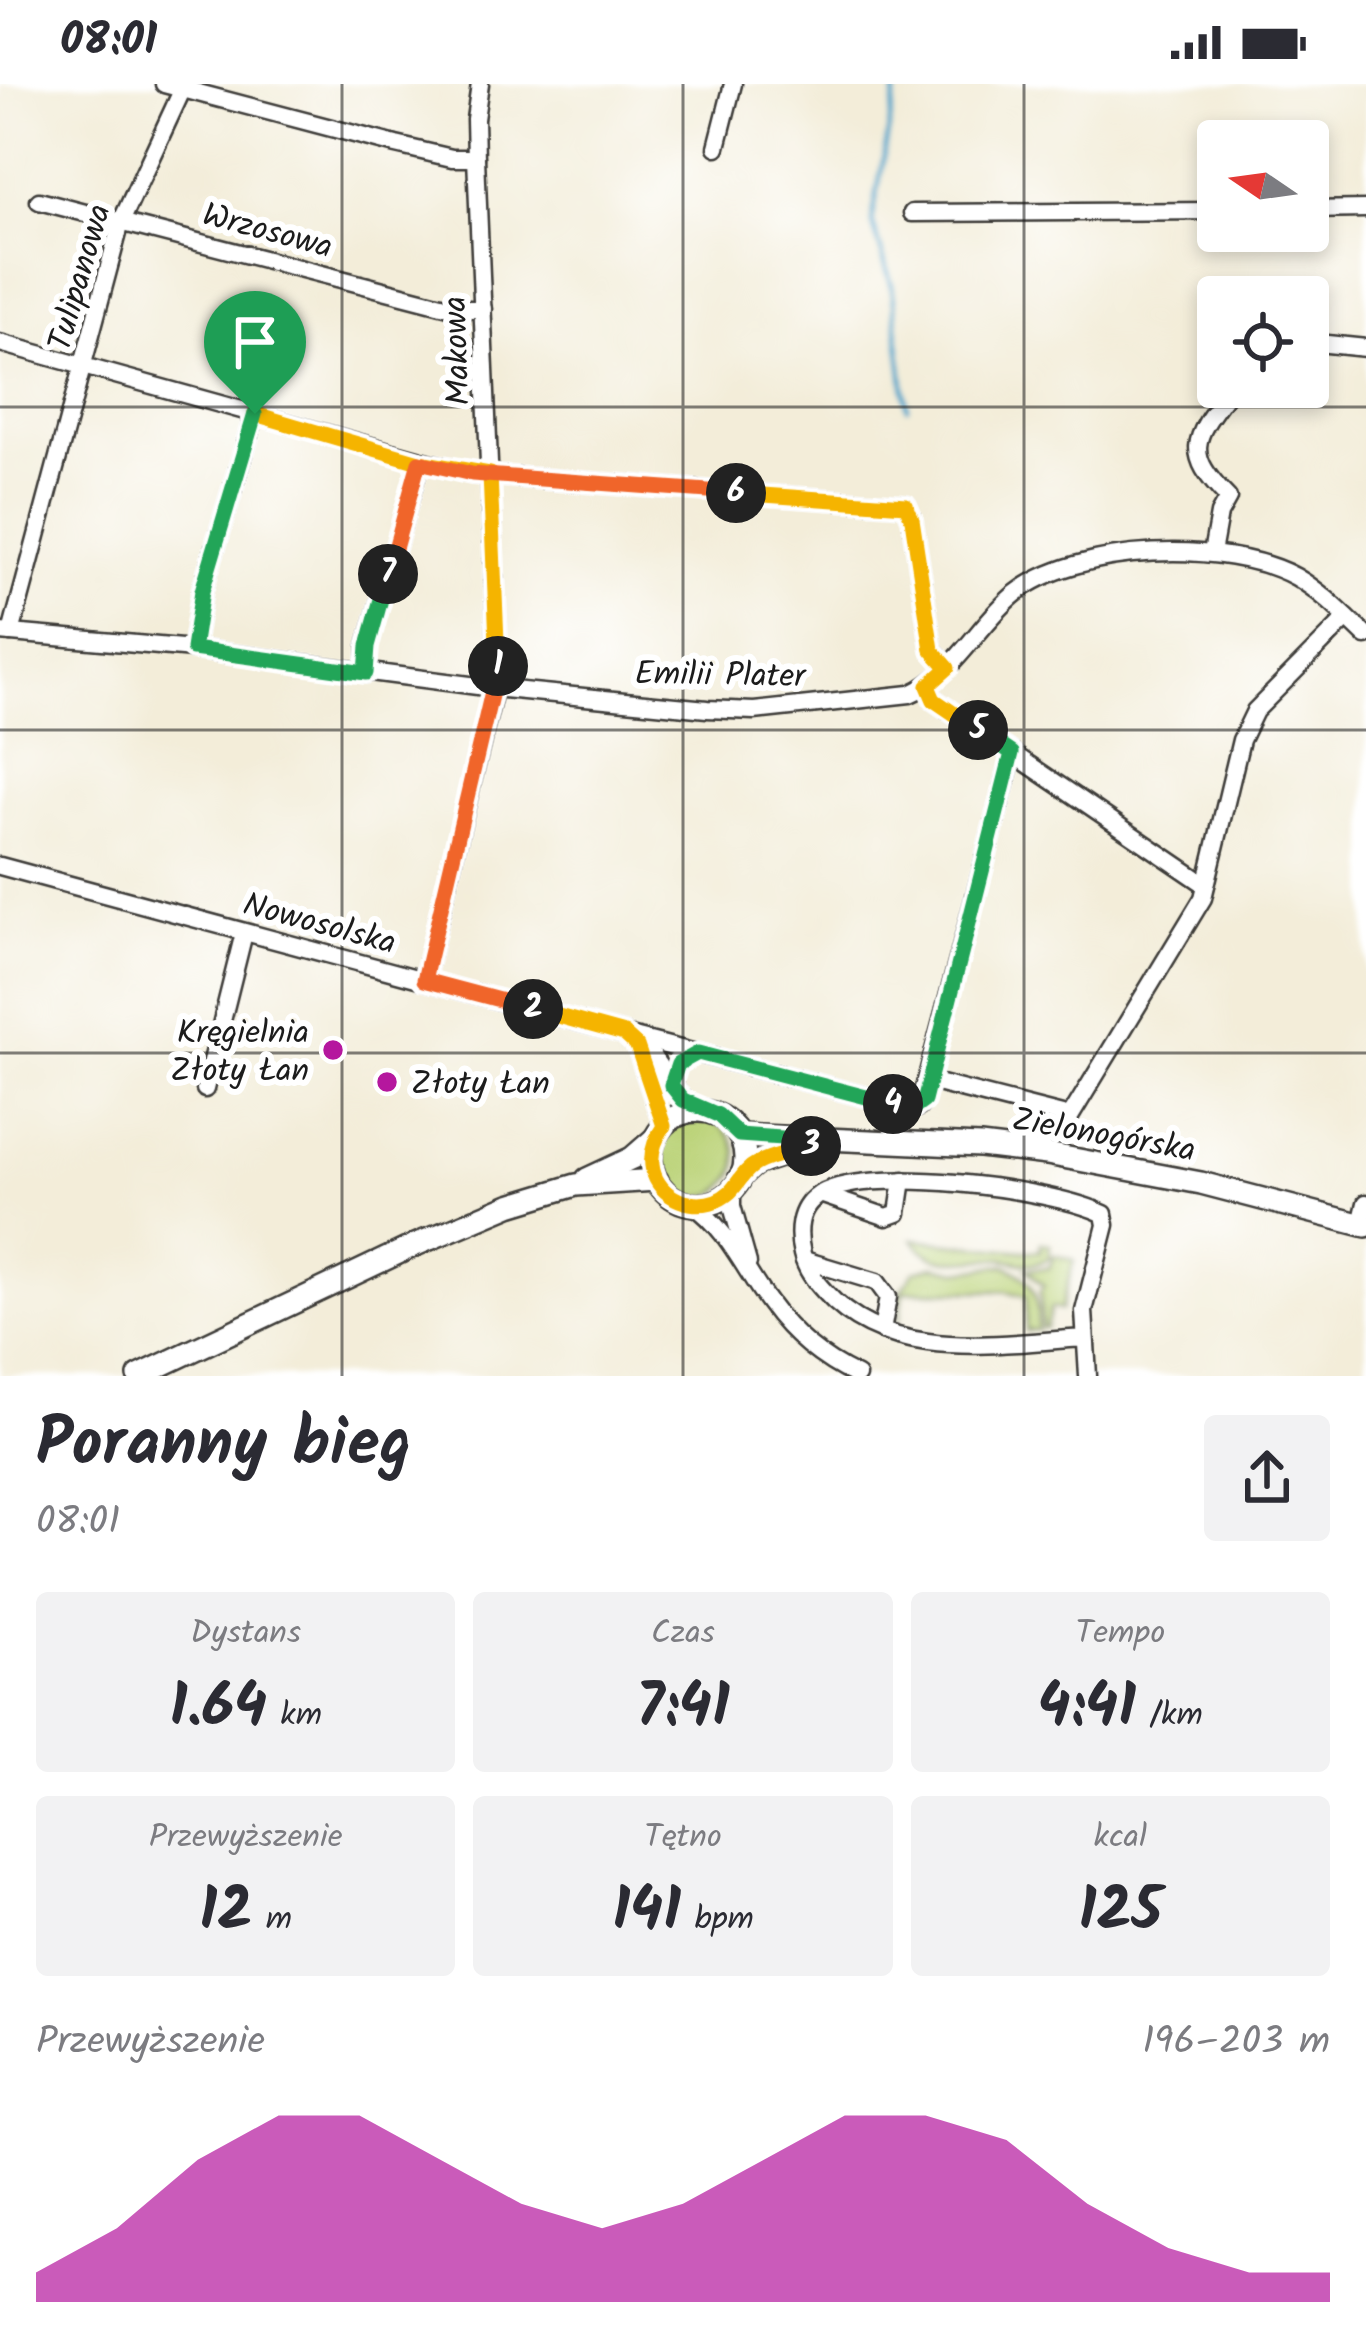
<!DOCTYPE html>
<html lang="pl">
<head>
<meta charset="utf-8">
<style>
	:root { --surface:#fff; --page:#f2f2f3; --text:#2b2b33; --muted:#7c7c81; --accent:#b5179e }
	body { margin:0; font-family:Kalam,sans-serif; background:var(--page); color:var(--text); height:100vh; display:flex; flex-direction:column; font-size:45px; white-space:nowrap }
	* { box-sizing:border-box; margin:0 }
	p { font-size:39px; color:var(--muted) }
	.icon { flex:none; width:66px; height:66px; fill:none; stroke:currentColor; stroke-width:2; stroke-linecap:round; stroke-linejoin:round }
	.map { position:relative; height:1292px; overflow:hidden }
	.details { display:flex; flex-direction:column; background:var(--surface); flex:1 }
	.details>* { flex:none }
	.needle { width:78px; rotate:283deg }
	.tools { position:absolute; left:1197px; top:36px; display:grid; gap:24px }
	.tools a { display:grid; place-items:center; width:132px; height:132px; border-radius:12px; background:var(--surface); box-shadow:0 6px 18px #0003; font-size:60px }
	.pin { position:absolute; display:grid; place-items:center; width:102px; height:102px; color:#fff; margin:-123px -51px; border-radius:50% 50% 50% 0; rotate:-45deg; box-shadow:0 0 12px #0007 }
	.pin .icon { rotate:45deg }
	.km { position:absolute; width:60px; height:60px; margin:-30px; border-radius:50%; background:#222; color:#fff; font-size:33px; line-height:60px; text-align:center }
	.round { display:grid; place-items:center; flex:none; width:126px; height:126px; border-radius:12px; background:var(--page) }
	.overview { display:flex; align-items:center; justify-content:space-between; height:204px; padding:0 36px }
	h1 { font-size:66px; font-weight:600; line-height:90px }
	.figures { display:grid; grid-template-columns:repeat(3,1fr); gap:18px; height:204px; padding:12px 36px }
	.figures div { display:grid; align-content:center; border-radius:12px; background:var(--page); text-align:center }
	.figures b { font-size:60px; font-weight:600 }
	.figures small { font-size:33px; font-weight:400 }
	.figures p { font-size:33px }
	.chart { height:336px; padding:24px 36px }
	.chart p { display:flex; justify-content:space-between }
	.chart svg { width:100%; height:216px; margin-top:12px; fill:var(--accent); opacity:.7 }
	.status { display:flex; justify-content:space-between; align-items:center; height:84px; padding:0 60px; background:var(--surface); direction:ltr }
	.status svg { height:33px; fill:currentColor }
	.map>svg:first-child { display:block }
</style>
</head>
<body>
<div class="status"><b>08:01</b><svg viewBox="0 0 49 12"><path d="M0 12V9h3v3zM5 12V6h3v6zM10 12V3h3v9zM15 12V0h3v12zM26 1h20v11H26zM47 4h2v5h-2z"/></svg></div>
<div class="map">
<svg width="1366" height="1292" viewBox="0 0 1366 1292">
	<rect width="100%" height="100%" fill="#fff"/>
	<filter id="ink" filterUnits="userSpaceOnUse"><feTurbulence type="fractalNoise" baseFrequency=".00833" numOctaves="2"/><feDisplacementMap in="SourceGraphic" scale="24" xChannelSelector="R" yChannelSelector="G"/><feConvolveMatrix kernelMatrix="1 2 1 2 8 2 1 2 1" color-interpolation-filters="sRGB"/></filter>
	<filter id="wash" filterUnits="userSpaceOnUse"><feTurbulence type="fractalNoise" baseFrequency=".004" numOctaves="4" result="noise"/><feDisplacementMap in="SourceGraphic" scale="48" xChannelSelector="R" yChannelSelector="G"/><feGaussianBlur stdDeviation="2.7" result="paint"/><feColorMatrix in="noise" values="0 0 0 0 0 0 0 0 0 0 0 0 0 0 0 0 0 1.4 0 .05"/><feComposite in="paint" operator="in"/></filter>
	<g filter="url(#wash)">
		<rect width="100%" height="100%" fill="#f3edd9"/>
		<!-- green -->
		<g fill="#bbd378" stroke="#6c784a" stroke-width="3">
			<circle cx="698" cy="1074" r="39"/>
			<path d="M 913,1155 L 1022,1167 L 1040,1167 L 1041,1159 L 1050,1160 L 1049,1174 C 1031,1185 1021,1177 1002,1175 C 968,1172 938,1190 913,1155 Z"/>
			<path d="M 1054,1171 L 1074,1176 L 1061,1226 L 1051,1224 L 1046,1244 L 1042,1244 L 1040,1206 L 1044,1202 L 1027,1185 L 1049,1184 Z"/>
			<path d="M 1005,1181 C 1036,1194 1038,1215 1038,1246 L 1026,1247 L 1026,1212 L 1005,1207 L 904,1207 L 899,1238 L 899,1210 L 914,1187 L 934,1182 L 958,1187 Z"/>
		</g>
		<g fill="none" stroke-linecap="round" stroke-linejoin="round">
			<!-- stream -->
			<path stroke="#4ea4ca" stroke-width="4.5" d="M 897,0 L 872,137 L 892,202 L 907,324"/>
		</g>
	</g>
	<g filter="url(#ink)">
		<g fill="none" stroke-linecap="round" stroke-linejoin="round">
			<!-- minor casing -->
			<g stroke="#3c3b38" stroke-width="21">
				<g id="minor">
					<path d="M 164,0 L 396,61 L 452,74 L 476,74"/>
					<path d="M 717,63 L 733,0"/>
					<path d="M 39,117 L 457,225 L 483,225"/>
					<path d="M 1308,126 L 1366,125"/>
					<path d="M 912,129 L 1218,127"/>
					<path d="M 1308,258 L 1366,264"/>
					<path d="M 0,259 L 472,390 L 906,421 L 912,435 L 932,565 L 948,583"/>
					<path d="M 1212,469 L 1219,430 L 1228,414 C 1180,366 1196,352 1232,303"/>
					<path d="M 0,548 L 193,565 L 493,604 L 707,625 L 754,627 L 910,610 C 955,591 978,540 1015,510 C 1077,460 1227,455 1296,493 C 1322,508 1344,531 1366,552"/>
					<path d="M 11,549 L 121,138 L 185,0"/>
					<path d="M 193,565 L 202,507 L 255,330"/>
					<path d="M 366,589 L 367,562 L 420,378"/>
					<path d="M 929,602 L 934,616 L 1206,801"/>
					<path d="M 0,782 L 624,950 L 652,972 L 683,1016 L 704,1027"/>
					<path d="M 424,896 L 498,590 L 476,74 L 475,35 L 480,0"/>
					<path d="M 630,952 L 913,1025 L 919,1023 L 1013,669"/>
					<path d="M 637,962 L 664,1042"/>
					<path d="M 929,997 L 1070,1033 L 1203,814 L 1241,656 L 1255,627 L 1347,534"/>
					<path d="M 205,1005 L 244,849"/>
					<path d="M 732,1106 L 732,1122 L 748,1179"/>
					<path d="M 820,1110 L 887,1133 L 898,1129 L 903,1096"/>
					<path d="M 692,1120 C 727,1144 744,1185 769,1219 C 792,1251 821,1275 857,1292"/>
					<path d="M 1361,1140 L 1366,1119"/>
					<path d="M 804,1176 L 877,1198 L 888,1213 L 882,1247"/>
					<path d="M 1085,1254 C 998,1259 889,1280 825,1208 C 814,1196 806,1186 802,1170 C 797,1149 798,1125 817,1112 C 863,1079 1054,1105 1104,1130 L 1106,1141 L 1084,1227 L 1088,1292"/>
				</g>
			</g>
			<!-- tertiary casing -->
			<g stroke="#3c3b38" stroke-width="26">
				<g id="tertiary">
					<circle cx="698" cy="1074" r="47"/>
					<path d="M 739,1051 L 980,1062 L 1047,1070 L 1201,1099 L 1366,1142"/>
					<path d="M 740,1093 L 755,1080 L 813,1061"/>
					<path d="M 587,1095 L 632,1074 L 655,1054"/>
					<path d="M 139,1292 L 413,1162 L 510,1121 L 576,1101 L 657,1096"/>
				</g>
			</g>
			<!-- minor -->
			<use href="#minor" stroke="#fff" stroke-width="16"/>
			<!-- tertiary -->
			<use href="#tertiary" stroke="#fff" stroke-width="21"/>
		</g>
	</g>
	<g fill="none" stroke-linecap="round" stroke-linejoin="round" filter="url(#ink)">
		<!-- split-1 casing -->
		<g stroke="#fff" stroke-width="24">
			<path id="split-1" d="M 255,330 L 419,378 L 490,390 L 498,582"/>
		</g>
		<!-- split-2 casing -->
		<g stroke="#fff" stroke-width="24">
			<path id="split-2" d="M 498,582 L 424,896 L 533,925"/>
		</g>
		<!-- split-3 casing -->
		<g stroke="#fff" stroke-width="24">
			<path id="split-3" d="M 533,925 L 624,950 L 637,962 L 664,1042 C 653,1058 647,1076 656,1095 C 670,1122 708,1128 730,1108 C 739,1099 744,1086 756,1080 C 772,1071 794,1068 811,1062"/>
		</g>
		<!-- split-4 casing -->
		<g stroke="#fff" stroke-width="24">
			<path id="split-4" d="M 811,1062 L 825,1057 L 739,1051 L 718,1031 L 683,1016 L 671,1001 L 678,980 L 698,969 L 893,1020"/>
		</g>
		<!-- split-5 casing -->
		<g stroke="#fff" stroke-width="24">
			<path id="split-5" d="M 893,1020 L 913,1025 L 924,1017 L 1012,669 L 978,646"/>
		</g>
		<!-- split-6 casing -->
		<g stroke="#fff" stroke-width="24">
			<path id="split-6" d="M 736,409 L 906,421 L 912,435 L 932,566 L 948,584 L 928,602 L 934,616 L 978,646"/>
		</g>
		<!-- split-7 casing -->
		<g stroke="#fff" stroke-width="24">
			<path id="split-7" d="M 388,490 L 419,378 L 472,390 L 736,409"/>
		</g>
		<!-- split-8 casing -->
		<g stroke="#fff" stroke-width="24">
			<path id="split-8" d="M 255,330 L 202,507 L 193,565 L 366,589 L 368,562 L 388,490"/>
		</g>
		<!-- split-1 -->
		<use href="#split-1" stroke="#f5b400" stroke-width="15"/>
		<!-- split-2 -->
		<use href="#split-2" stroke="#f0652b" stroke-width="15"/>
		<!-- split-3 -->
		<use href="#split-3" stroke="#f5b400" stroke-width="15"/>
		<!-- split-4 -->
		<use href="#split-4" stroke="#22a559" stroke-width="15"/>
		<!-- split-5 -->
		<use href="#split-5" stroke="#22a559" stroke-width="15"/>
		<!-- split-6 -->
		<use href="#split-6" stroke="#f5b400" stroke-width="15"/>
		<!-- split-7 -->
		<use href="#split-7" stroke="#f0652b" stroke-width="15"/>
		<!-- split-8 -->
		<use href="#split-8" stroke="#22a559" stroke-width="15"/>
	</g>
	<!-- grid -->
	<path fill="none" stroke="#1c1c1c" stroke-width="3" stroke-opacity="0.55" d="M 342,0 L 342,1292M 683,0 L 683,1292M 1024,0 L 1024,1292M 0,323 L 1366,323M 0,646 L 1366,646M 0,969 L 1366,969"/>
	<!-- markers -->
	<g fill="#b5179e" stroke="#fff" stroke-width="4.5">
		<circle cx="333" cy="966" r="12"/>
		<circle cx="387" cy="998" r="12"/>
	</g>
	<g text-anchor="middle" stroke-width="12" stroke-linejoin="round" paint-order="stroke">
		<!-- street labels -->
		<g font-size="33" fill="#1c1c1c" stroke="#fff">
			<text transform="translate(268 145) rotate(15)" y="12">Wrzosowa</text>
			<text transform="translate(78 193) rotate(-74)" y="12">Tulipanowa</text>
			<text transform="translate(455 267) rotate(-92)" y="12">Makowa</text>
			<text transform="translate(720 589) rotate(1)" y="12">Emilii Plater</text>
			<text transform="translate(320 838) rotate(15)" y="12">Nowosolska</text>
			<text transform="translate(1104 1049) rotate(10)" y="12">Zielonogórska</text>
		</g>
		<!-- poi labels -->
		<g font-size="33" fill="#1c1c1c" stroke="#fff" text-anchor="end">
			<text x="309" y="959">Kręgielnia<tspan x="309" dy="38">Złoty Łan</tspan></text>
			<text x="411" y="1010" text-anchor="start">Złoty Łan</text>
		</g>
	</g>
</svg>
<div class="tools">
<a><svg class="needle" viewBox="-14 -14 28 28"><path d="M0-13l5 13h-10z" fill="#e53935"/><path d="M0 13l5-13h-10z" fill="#7c7c81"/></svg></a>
<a><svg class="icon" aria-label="locate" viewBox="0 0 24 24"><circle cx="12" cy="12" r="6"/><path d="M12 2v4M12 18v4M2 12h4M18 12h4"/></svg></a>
</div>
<div class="pin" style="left:255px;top:330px;background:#1e9e55"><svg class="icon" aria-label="arrive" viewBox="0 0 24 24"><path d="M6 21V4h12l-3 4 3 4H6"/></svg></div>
<b class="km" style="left:498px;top:582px">1</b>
<b class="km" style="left:533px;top:925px">2</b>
<b class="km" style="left:811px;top:1062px">3</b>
<b class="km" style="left:893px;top:1020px">4</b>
<b class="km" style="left:978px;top:646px">5</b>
<b class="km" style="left:736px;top:409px">6</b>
<b class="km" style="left:388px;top:490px">7</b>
</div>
<section class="details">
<div class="overview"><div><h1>Poranny bieg</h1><p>08:01</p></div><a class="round"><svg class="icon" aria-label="share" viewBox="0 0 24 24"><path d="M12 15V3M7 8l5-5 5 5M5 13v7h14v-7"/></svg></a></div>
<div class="figures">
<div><p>Dystans</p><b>1.64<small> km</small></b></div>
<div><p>Czas</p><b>7:41</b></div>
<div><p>Tempo</p><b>4:41<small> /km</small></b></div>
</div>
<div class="figures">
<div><p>Przewyższenie</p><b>12<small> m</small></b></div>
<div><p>Tętno</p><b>141<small> bpm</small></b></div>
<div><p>kcal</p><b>125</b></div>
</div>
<div class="chart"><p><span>Przewyższenie</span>196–203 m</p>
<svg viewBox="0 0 160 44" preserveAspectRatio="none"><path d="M0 44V38L10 29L20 15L30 6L40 6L50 15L60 24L70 29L80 24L90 15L100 6L110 6L120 11L130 24L140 33L150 38L160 38V44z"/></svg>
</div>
</section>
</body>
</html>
